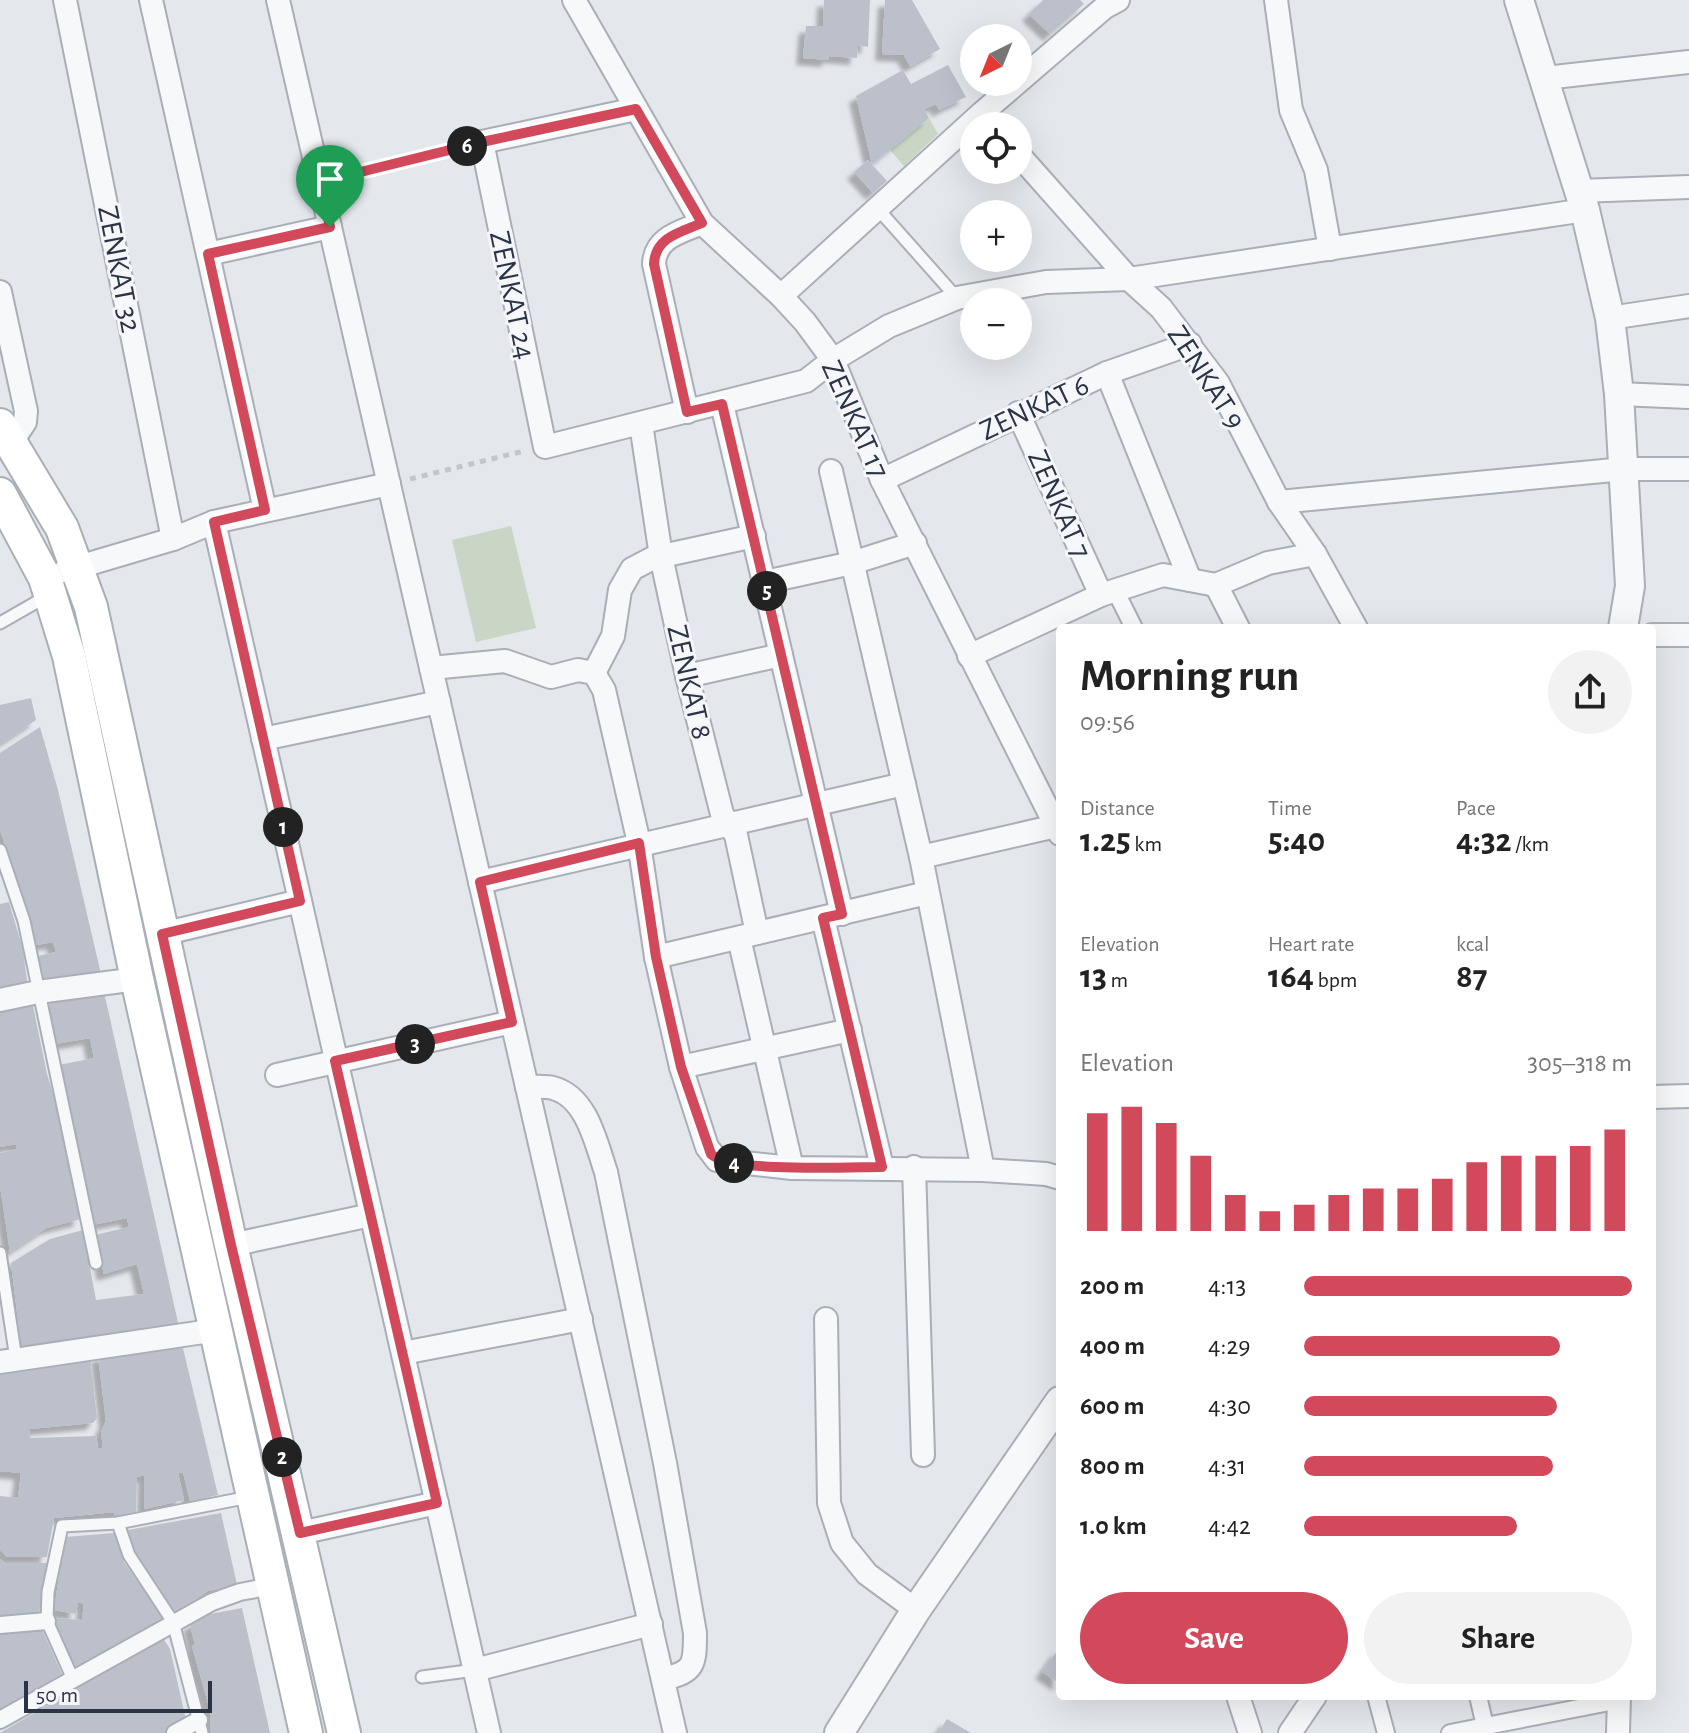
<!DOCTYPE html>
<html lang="en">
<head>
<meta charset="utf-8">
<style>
	:root { --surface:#fff; --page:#f2f2f2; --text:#222; --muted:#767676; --accent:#d1495b }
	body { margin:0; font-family:"Alegreya Sans",sans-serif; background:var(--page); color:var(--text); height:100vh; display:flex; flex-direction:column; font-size:30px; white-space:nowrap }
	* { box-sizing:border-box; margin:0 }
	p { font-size:26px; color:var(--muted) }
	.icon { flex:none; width:44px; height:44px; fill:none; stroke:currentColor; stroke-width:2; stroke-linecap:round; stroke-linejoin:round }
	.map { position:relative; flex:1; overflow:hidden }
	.sheet { position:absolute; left:1056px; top:624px; width:600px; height:1076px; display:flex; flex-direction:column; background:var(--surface); border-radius:8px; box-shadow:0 8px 32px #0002 }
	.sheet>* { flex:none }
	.needle { width:52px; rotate:223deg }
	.fabs { position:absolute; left:960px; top:24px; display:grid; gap:16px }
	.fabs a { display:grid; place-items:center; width:72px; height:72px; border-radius:50%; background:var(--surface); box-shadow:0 8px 32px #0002; font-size:40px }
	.scale { position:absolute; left:24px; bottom:20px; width:188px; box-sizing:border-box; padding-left:8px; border:4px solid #2b3445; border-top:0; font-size:22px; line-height:28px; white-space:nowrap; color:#2b3445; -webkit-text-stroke:6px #f4f6f9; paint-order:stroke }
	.pin { position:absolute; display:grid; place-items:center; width:68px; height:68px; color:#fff; margin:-82px -34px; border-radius:50% 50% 50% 0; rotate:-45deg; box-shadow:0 0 8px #0007 }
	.pin .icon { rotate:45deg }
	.km { position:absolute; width:40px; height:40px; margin:-20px; border-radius:50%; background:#222; color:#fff; font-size:22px; line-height:40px; text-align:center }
	.round { display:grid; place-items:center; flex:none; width:84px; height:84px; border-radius:42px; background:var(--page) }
	.overview { display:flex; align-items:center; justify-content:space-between; height:136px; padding:0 24px }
	h1 { font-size:44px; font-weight:700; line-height:60px }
	.figures { display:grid; grid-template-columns:repeat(3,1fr); gap:12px; height:136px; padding:8px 24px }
	.figures div { display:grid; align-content:center }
	.figures b { font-size:34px; font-weight:700 }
	.figures small { font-size:22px; font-weight:400 }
	.figures p { font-size:22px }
	.chart { height:224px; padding:16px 24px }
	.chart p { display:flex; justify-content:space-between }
	.chart svg { width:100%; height:144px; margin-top:8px; stroke:var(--accent); stroke-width:6 }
	.primary-button { display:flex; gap:16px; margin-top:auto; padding:16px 24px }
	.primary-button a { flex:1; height:92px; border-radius:48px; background:var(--accent); color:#fff; font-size:32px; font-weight:700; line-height:92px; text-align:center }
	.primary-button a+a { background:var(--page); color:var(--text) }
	ul { padding:0 24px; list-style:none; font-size:26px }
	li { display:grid; grid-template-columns:128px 96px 1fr; align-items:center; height:60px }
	li i { height:20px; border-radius:10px; background:var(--accent) }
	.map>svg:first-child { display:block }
</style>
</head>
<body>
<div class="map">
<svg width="1689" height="1733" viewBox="0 0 1689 1733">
	<defs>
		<filter id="shadow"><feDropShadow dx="-7" dy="7" stdDeviation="2" flood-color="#0004"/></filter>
	</defs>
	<rect width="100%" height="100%" fill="#e4e7ec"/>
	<!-- green -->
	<g fill="#c9d6c5">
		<path d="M 929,118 L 938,134 L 904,166 L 890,150 Z"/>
		<path d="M 511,526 L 536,628 L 476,642 L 452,540 Z"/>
	</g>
	<!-- building -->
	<g fill="#bbc0ca" filter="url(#shadow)">
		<path d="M 824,0 L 870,0 L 868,47 L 858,45 L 857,58 L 829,56 L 829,60 L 803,58 L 806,26 L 823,26 Z"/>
		<path d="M 885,0 L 912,0 L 940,49 L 910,66 L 904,55 L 882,54 Z"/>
		<path d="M 1043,0 L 1080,0 L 1084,4 L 1050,34 L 1029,14 Z"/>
		<path d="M 948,65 L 966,97 L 939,110 L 936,104 L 924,109 L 929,118 L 872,164 L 856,96 L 903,70 L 911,84 Z"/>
		<path d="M 868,160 L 887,181 L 873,193 L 854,172 Z"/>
		<path d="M 31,698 L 36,720 L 0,744 L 0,705 Z"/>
		<path d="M 40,727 L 58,790 L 101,974 L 44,984 L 38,956 L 56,952 L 53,942 L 36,945 L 31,920 L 0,830 L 0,753 Z"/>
		<path d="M 9,902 L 23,950 L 28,988 L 0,994 L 0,904 Z"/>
		<path d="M 104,992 L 179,1327 L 22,1352 L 11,1263 L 50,1239 L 83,1230 L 96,1300 L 144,1294 L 137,1264 L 104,1274 L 95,1235 L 129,1227 L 127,1218 L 92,1225 L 77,1132 L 62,1088 L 59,1065 L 94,1058 L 90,1038 L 55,1044 L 49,1002 Z"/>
		<path d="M 32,1001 L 47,1074 L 61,1121 L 81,1219 L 46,1228 L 10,1252 L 0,1185 L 0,1153 L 17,1149 L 16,1144 L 0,1147 L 0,1009 Z"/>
		<path d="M 182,1344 L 218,1495 L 190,1501 L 183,1472 L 178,1473 L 184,1500 L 144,1509 L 145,1475 L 137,1477 L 136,1512 L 115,1517 L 114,1512 L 54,1518 L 47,1557 L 7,1557 L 0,1550 L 0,1496 L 18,1498 L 21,1473 L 0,1471 L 0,1369 L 90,1356 L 97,1418 L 93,1423 L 29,1429 L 30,1438 L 96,1436 L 98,1448 L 103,1448 L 101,1432 L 106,1421 L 98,1355 Z"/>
		<path d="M 221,1513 L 237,1585 L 208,1591 L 175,1611 L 135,1554 L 128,1530 Z"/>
		<path d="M 115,1533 L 124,1562 L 164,1619 L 74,1667 L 53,1618 L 82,1620 L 84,1604 L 78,1602 L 76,1614 L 54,1610 L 65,1537 Z"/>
		<path d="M 0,1559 L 5,1563 L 47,1563 L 39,1614 L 0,1620 Z"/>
		<path d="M 242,1608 L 270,1733 L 211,1733 L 210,1710 L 192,1646 L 195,1645 L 190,1624 L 210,1614 Z"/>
		<path d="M 42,1629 L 62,1674 L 0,1710 L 0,1630 Z"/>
		<path d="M 163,1638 L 170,1649 L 186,1720 L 163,1733 L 0,1733 Z"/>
		<path d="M 1060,1647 L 1060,1684 L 1042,1672 Z"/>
		<path d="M 947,1719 L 971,1733 L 938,1733 Z"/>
	</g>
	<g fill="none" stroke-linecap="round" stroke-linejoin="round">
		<!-- service casing -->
		<g stroke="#a9aeb7" stroke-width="15">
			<g id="service">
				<path d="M 878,209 L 957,298"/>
				<path d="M 0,623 L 49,595"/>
				<path d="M 0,850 L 24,921 L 96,1263"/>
				<path d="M 0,1253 L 16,1359"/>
				<path d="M 118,1523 L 129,1555 L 173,1622 L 202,1733"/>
				<path d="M 72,1677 L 47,1621 L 48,1592 L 62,1526 L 118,1523 L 249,1497"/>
				<path d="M 422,1677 L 475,1670"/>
			</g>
		</g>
		<!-- pedestrian casing -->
		<g stroke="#a9aeb7" stroke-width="20">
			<g id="pedestrian">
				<path d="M 1115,590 L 1134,628"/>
				<path d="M 0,1625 L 47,1621"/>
				<path d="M 1376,1696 L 1386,1733"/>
				<path d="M 1478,1696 L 1485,1726"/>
				<path d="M 0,1720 L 212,1602 L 240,1592 L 272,1586"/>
				<path d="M 175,1733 L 199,1720"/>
				<path d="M 1450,1733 L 1620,1700"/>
			</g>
		</g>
		<!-- minor casing -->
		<g stroke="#a9aeb7" stroke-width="26">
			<g id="minor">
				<path d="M 65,0 L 173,539"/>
				<path d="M 151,0 L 265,510"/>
				<path d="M 278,0 L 675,1733"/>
				<path d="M 574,0 L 702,223 L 781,296 L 805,322 L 833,360 L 882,480 L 1060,834"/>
				<path d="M 1276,0 L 1291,110 L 1316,170 L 1330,249"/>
				<path d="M 1545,78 L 1689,62"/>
				<path d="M 636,109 L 482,142 L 545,447 L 806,381 L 833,360 L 889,326 L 957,298 L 1046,282 L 1129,279 L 1585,210"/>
				<path d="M 1018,154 L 1129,279 L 1161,308 L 1218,383 L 1279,502 L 1315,554 L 1356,628"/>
				<path d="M 1579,191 L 1689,187"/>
				<path d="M 208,254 L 330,227"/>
				<path d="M 0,292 L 26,411 L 25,422 L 11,443"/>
				<path d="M 781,296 L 982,113 L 1105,7 L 1118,0"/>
				<path d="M 1610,318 L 1689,306"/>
				<path d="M 1107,373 L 1190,580"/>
				<path d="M 1619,394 L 1689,397"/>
				<path d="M 722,404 L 842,914"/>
				<path d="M 687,412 L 654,264 C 655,237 681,232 702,223"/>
				<path d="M 1018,413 L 1101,595"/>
				<path d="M 641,424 L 661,556 L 687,676 L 722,814 L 736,835 L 757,933"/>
				<path d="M 831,471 L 921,857 L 983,1170"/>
				<path d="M 882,480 L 1107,373 L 1190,344"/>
				<path d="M 1279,502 L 1624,469 L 1689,469"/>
				<path d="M 214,522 L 489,1733"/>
				<path d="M 65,571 L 173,539 L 214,522 L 389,484"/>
				<path d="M 765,582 L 852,563 L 915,543"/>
				<path d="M 1216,585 L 1238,628"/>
				<path d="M 1652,635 L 1689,635"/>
				<path d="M 969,656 L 1101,595 L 1163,575 L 1216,585 L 1268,563 L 1315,554"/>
				<path d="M 431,668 L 505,661 L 551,677 L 578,670 L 594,673 L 604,690 L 639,843 L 656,957 L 681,1067 L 707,1147 L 717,1160 L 792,1168 L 983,1170 L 1046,1174 L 1060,1178"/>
				<path d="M 594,673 L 613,636 L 620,590 L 632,569 L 653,558 L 754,536"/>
				<path d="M 687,676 L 781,655"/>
				<path d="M 263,739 L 439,702"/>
				<path d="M 921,857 L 1056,826"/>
				<path d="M 480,882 L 904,784"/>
				<path d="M 823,918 L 882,1167"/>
				<path d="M 162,934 L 300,901"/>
				<path d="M 739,938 L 792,1168"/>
				<path d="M 656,957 L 927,893"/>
				<path d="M 0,1000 L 38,992 L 137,979"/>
				<path d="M 681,1067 L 850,1030"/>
				<path d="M 277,1075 L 512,1022"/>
				<path d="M 527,1087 C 535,1087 545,1086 553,1088 C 587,1097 596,1143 606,1172 L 665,1463 L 695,1633 C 695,1664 695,1672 663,1679"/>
				<path d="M 1652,1097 L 1689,1096"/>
				<path d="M 914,1167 L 923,1455"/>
				<path d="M 231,1245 L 371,1215"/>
				<path d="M 826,1319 L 829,1503 L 842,1543 L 867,1574 L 916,1610"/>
				<path d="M 403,1353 L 581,1319"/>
				<path d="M 0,1362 L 217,1330"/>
				<path d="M 300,1533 L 437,1503"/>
				<path d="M 475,1670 L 651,1624"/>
				<path d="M 1238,1696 L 1250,1733"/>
				<path d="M 1290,1733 L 1315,1696"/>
				<path d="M 1618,1733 L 1619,1696"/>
			</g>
		</g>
		<!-- tertiary casing -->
		<g stroke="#a9aeb7" stroke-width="32">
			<g id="tertiary">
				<path d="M 1519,0 L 1585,210 L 1610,318 L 1619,394 L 1630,586 L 1623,628"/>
				<path d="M 839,1733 L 916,1610 L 1060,1401"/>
			</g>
		</g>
		<!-- secondary casing -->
		<g stroke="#a9aeb7" stroke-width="36">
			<g id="secondary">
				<path d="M 0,425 L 62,528 L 91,607 L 231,1245 L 344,1733"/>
				<path d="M 0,494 L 45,578 L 69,656 L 137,979 L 306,1733"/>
			</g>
		</g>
		<!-- path -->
		<g stroke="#c2c5cb" stroke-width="5" stroke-dasharray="6 6" stroke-linecap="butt">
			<path d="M 340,177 L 463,147"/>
			<path d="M 410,479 L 524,451"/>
		</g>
		<!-- service -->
		<use href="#service" stroke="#f7f8fa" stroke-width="11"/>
		<!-- pedestrian -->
		<use href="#pedestrian" stroke="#f7f8fa" stroke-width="16"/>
		<!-- minor -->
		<use href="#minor" stroke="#f7f8fa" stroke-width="22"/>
		<!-- tertiary -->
		<use href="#tertiary" stroke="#f7f8fa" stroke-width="28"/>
		<!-- secondary -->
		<use href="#secondary" stroke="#fff" stroke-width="32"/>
	</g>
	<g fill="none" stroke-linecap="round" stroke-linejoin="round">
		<!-- route casing -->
		<g stroke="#fff" stroke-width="16">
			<path id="route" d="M 636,109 L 702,223 C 681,232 655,237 654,264 L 687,412 L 722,404 L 842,914 L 823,918 L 882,1167 C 850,1167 731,1173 711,1154 L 681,1067 L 656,957 L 639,843 L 480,882 L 512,1022 L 335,1061 L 437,1503 L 300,1533 L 231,1245 L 162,934 L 300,901 L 214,522 L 265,510 L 208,254 L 330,227 L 320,182 L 482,142 Z"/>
		</g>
		<!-- route -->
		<use href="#route" stroke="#d1495b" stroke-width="10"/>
	</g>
	<g text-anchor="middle" stroke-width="6" stroke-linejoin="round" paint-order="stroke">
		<!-- street labels -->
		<g font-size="30" fill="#2b3445" stroke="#f4f6f9">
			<text transform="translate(120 269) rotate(79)" y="10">ZENKAT 32</text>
			<text transform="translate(513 295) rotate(78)" y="10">ZENKAT 24</text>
			<text transform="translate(1207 377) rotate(57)" y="10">ZENKAT 9</text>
			<text transform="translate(1034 407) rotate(-25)" y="10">ZENKAT 6</text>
			<text transform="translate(856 419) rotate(66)" y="10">ZENKAT 17</text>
			<text transform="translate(1060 504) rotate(66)" y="10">ZENKAT 7</text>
			<text transform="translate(690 682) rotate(77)" y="10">ZENKAT 8</text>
		</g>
	</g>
</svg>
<div class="fabs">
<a><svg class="needle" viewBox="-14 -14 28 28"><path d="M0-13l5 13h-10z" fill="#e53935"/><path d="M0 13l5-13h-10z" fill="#767676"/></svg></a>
<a><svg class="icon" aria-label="locate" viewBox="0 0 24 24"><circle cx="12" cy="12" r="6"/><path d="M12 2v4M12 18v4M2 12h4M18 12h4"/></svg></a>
<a>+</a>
<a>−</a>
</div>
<div class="scale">50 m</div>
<div class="pin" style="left:330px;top:227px;background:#1e9e55"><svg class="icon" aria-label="arrive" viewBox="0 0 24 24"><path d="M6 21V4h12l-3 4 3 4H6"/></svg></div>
<b class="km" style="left:283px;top:827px">1</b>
<b class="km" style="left:282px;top:1457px">2</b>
<b class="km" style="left:415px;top:1044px">3</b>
<b class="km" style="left:734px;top:1163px">4</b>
<b class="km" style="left:767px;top:591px">5</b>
<b class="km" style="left:467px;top:146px">6</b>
<section class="sheet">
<div class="overview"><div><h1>Morning run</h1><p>09:56</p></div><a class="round"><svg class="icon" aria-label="share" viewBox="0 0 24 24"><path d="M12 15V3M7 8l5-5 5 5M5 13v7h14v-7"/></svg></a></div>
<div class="figures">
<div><p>Distance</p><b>1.25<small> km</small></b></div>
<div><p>Time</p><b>5:40</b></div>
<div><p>Pace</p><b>4:32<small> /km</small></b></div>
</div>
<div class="figures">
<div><p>Elevation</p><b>13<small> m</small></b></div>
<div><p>Heart rate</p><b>164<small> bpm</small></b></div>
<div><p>kcal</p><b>87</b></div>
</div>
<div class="chart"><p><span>Elevation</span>305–318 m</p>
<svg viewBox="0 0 160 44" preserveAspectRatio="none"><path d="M5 44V8M15 44V6M25 44V11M35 44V21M45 44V33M55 44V38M65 44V36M75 44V33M85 44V31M95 44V31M105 44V28M115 44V23M125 44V21M135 44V21M145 44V18M155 44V13"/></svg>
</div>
<ul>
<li><b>200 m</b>4:13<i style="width:100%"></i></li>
<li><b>400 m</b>4:29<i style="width:78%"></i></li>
<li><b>600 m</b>4:30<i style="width:77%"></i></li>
<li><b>800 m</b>4:31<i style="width:76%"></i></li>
<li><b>1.0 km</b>4:42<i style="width:65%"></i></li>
</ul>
<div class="primary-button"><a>Save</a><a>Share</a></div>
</section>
</div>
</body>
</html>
